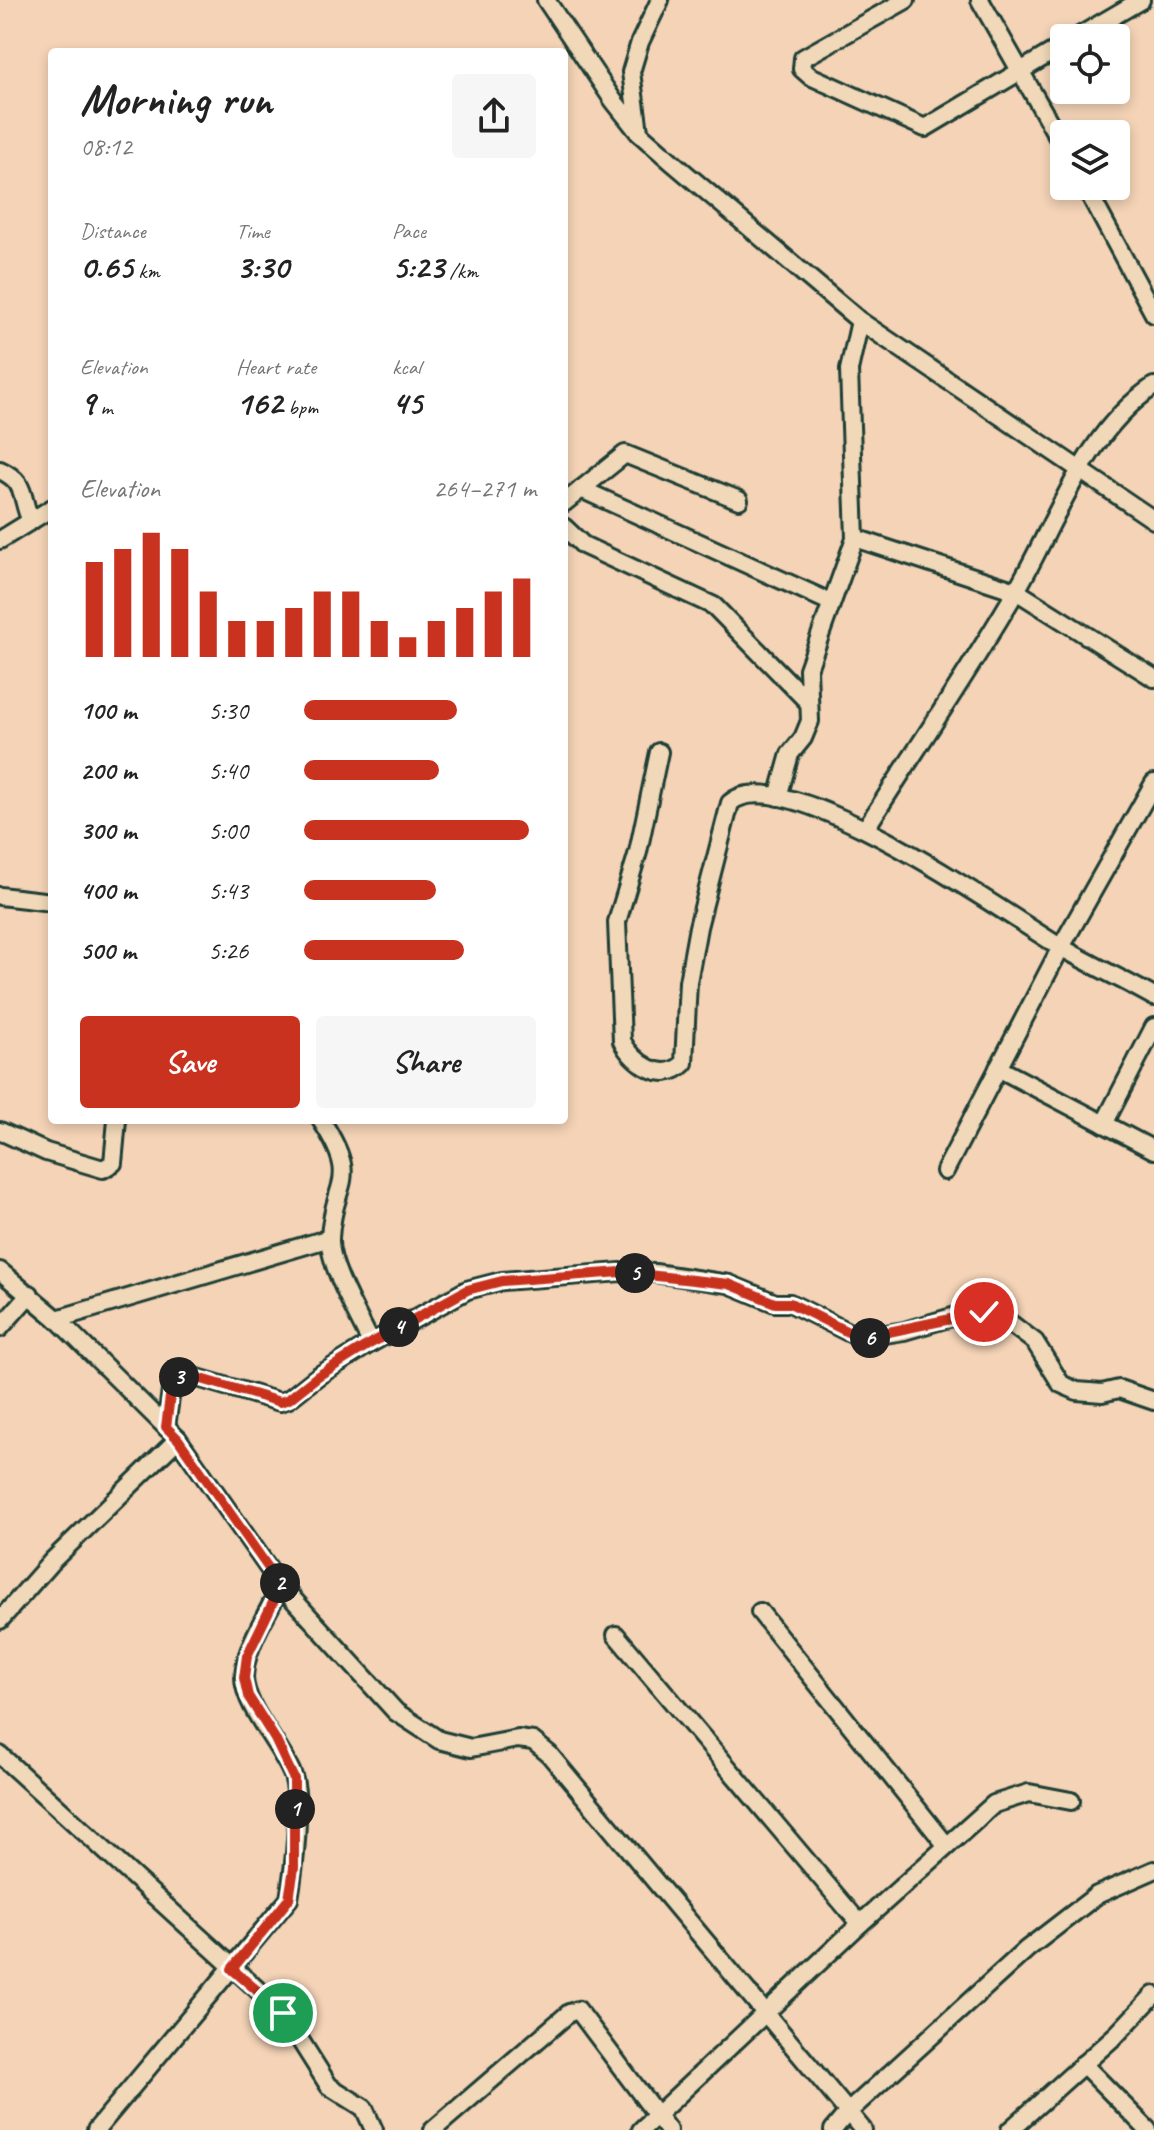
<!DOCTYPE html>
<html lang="en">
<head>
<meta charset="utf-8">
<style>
	:root { --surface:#fff; --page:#f6f6f6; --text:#222; --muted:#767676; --accent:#c8321e }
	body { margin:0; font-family:Caveat,sans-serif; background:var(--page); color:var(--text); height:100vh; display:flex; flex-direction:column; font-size:30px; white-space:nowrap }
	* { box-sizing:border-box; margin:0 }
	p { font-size:26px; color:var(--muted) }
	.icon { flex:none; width:44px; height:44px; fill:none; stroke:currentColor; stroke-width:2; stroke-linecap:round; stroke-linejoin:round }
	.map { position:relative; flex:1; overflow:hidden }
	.panel { position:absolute; left:48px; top:48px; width:520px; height:1076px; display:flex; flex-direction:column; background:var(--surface); border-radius:8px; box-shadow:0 4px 12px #0003 }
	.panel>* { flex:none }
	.controls { position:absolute; left:1050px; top:24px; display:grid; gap:16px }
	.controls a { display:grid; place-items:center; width:80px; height:80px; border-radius:8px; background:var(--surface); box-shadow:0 4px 12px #0003; font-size:40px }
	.pin { position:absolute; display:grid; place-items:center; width:68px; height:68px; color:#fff; margin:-34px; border:4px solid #fff; border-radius:50%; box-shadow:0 2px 8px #0007 }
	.km { position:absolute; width:40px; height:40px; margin:-20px; border-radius:50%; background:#222; color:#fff; font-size:22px; line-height:40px; text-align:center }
	.round { display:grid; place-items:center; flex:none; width:84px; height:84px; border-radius:8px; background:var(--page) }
	.headline { display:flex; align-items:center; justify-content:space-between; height:136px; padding:0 32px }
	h1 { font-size:44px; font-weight:600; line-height:60px }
	.metrics { display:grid; grid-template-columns:repeat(3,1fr); gap:12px; height:136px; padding:8px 32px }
	.metrics div { display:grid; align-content:center }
	.metrics b { font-size:34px; font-weight:600 }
	.metrics small { font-size:22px; font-weight:400 }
	.metrics p { font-size:22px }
	.chart { height:224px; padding:16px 32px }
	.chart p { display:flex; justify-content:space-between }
	.chart svg { width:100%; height:144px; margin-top:8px; stroke:var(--accent); stroke-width:6 }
	.cta { display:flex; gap:16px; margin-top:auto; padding:16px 32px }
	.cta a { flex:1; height:92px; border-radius:8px; background:var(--accent); color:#fff; font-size:32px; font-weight:600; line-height:92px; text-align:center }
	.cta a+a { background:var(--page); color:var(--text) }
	ul { padding:0 32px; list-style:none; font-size:26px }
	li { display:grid; grid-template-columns:128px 96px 1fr; align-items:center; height:60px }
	li i { height:20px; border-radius:10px; background:var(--accent) }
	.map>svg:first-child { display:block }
</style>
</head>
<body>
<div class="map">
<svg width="1154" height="2130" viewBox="0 0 1154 2130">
	<rect width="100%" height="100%" fill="#f4d3b6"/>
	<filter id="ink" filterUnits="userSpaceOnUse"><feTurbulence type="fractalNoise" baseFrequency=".0125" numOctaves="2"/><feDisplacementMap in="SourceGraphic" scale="16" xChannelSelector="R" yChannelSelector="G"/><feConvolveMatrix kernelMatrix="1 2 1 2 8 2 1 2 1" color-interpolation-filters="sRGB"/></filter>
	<g filter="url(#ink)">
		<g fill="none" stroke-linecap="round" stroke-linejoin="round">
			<!-- minor casing -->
			<g stroke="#1f3d34" stroke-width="22">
				<g id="minor">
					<path d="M 546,0 L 613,100 L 639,133 L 672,162 L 860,321 L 1154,520"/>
					<path d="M 906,0 L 803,58 L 802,69 L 810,76 L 925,128 L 1064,45"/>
					<path d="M 980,0 L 1064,148"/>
					<path d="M 1076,38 L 1141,0"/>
					<path d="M 639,132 L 631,72 L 640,42 L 660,0"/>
					<path d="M 1085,186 L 1154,314"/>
					<path d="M 0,470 C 28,483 20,498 31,521"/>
					<path d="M 581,489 L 830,602"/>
					<path d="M 564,503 L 625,454 L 739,500"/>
					<path d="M 564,527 L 583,545 L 714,606 L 808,702"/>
					<path d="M 855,538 L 1016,591 L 1154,678"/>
					<path d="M 0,540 L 52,508"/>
					<path d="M 659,752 L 638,852 L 617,922 L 622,1041 C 632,1062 663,1085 684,1063 L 688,982 L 698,927 L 730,803 C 782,756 1006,914 1057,945 C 1088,963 1122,979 1154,997"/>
					<path d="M 778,797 L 790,754 L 803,738 L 810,721 L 808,669 L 855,538 L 849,370 L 860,321"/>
					<path d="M 866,828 C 916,749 969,672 1016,591 C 1057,521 1084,433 1154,386"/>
					<path d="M 0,896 L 52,902"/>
					<path d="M 998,1068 L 1154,1150"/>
					<path d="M 321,1120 C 362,1184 333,1178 330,1238 C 328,1265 359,1317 371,1343"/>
					<path d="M 1104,1124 L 1154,1027"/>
					<path d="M 0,1131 L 46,1152 L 103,1169 L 113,1163 L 117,1120"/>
					<path d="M 945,1171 L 1061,947 L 1154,783"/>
					<path d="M 0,1271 L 57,1319 L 178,1439 L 281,1586 L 396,1712 L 439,1740 L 471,1748 L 518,1739 L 533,1741 L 549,1754 L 863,2130"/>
					<path d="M 57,1319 L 330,1238"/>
					<path d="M 0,1328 L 30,1294"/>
					<path d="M 166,1427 L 172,1383 L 184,1374 L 280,1402 L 289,1399 L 318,1376 L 371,1343 L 467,1290 L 502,1281 L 621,1272 L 655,1273 L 729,1284 L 775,1303 L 790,1303 L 860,1338 L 904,1331 L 959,1315 L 998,1314 L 1035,1342 L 1061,1384 L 1077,1391 L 1102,1393 L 1119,1389 L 1154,1401"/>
					<path d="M 760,1612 L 947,1846"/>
					<path d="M 0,1620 L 52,1561 L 178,1439"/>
					<path d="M 616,1635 L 860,1924"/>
					<path d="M 0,1755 L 283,2013 L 329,2086 L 364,2108 L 374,2130"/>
					<path d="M 1083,2064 L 1148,2130"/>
					<path d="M 96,2130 L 289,1899 C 294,1869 302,1804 293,1776 C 282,1746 244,1707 244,1677 C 245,1646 268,1613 281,1586"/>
					<path d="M 433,2130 L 569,2013 L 578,2010 L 668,2130"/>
					<path d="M 641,2130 L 860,1924 L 994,1804 L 1029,1793 L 1071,1801"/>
					<path d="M 833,2130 L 847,2113 L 1027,1949 L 1097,1895 L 1154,1870"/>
					<path d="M 1010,2130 L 1117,2034 L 1154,1995"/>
				</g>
			</g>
			<!-- minor -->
			<use href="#minor" stroke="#f0d8b8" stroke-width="16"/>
		</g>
	</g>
	<g fill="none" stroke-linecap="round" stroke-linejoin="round" filter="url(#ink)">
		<!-- route casing -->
		<g stroke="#fff" stroke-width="16">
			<path id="route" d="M 283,2013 L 232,1969 L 289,1899 L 294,1868 L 294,1779 L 275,1739 L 248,1696 L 244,1678 L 247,1656 L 281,1586 L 178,1439 L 166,1427 L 171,1389 L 175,1380 L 188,1375 L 280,1402 L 289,1399 L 318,1376 L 371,1343 L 467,1290 L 502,1281 L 621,1272 L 729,1284 L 775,1303 L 790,1303 L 860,1338 L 984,1312"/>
		</g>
		<!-- route -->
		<use href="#route" stroke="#c8321e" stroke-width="10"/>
	</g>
</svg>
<div class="controls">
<a><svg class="icon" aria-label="locate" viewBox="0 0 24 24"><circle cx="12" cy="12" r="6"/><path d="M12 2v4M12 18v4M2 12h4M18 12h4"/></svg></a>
<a><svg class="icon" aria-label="layers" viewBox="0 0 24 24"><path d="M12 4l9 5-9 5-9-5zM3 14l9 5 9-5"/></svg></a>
</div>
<div class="pin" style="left:283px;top:2013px;background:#1e9e55"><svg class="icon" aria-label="arrive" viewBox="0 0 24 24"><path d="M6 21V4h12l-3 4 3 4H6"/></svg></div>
<div class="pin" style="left:984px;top:1312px;background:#d93025"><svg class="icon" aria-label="check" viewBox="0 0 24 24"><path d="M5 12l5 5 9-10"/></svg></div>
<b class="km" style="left:295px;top:1809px">1</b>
<b class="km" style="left:280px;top:1583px">2</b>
<b class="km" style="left:179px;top:1377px">3</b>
<b class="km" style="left:399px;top:1327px">4</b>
<b class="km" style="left:635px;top:1273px">5</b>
<b class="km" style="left:870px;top:1338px">6</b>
<section class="panel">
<div class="headline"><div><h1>Morning run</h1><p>08:12</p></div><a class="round"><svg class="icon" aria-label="share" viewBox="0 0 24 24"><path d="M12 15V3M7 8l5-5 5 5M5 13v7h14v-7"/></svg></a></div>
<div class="metrics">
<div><p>Distance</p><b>0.65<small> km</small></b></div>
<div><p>Time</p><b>3:30</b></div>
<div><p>Pace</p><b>5:23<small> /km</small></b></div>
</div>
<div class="metrics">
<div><p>Elevation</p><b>9<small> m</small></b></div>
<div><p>Heart rate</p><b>162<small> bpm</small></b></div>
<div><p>kcal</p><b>45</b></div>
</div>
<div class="chart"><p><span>Elevation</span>264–271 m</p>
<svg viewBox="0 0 160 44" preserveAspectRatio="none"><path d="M5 44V15M15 44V11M25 44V6M35 44V11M45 44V24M55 44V33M65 44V33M75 44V29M85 44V24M95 44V24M105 44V33M115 44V38M125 44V33M135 44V29M145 44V24M155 44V20"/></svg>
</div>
<ul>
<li><b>100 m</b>5:30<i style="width:66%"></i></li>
<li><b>200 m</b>5:40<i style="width:58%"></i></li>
<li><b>300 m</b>5:00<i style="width:97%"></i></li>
<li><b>400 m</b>5:43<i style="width:57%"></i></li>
<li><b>500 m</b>5:26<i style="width:69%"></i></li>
</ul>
<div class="cta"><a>Save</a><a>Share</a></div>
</section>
</div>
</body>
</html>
